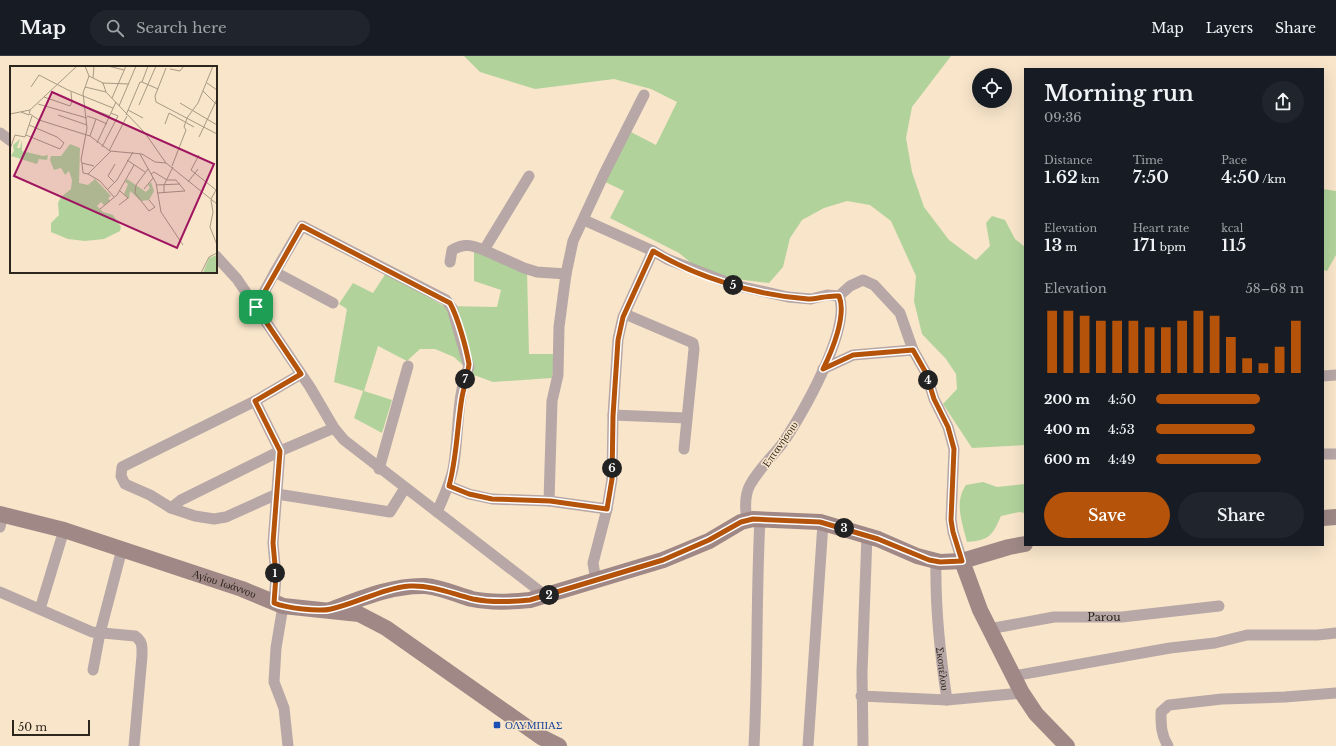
<!DOCTYPE html>
<html lang="en">
<head>
<meta charset="utf-8">
<style>
	:root { --surface:#171b24; --page:#20242c; --text:#f1f3f6; --muted:#9ea1a6; --line:#363941; --accent:#b45309 }
	body { margin:0; font-family:"Libre Baskerville",serif; background:var(--page); color:var(--text); height:100vh; display:flex; flex-direction:column; font-size:15px; white-space:nowrap }
	* { box-sizing:border-box; margin:0 }
	p { font-size:13px; color:var(--muted) }
	.icon { flex:none; width:22px; height:22px; fill:none; stroke:currentColor; stroke-width:2; stroke-linecap:round; stroke-linejoin:round }
	.map { position:relative; flex:1; overflow:hidden }
	.details { position:absolute; left:1024px; top:12px; width:300px; height:478px; display:flex; flex-direction:column; background:var(--surface); border-radius:0px; box-shadow:0 4px 16px #0002 }
	.details>* { flex:none }
	.buttons { position:absolute; left:972px; top:12px; display:grid; gap:8px }
	.buttons a { display:grid; place-items:center; width:40px; height:40px; border-radius:50%; background:var(--surface); box-shadow:0 4px 16px #0002; font-size:20px }
	.scale { position:absolute; left:12px; bottom:10px; width:78px; box-sizing:border-box; padding-left:4px; border:2px solid #2d261c; border-top:0; font-size:11px; line-height:14px; white-space:nowrap; color:#2d261c; -webkit-text-stroke:3px #f8e5ca; paint-order:stroke }
	.pin { position:absolute; display:grid; place-items:center; width:34px; height:34px; color:#fff; margin:-17px; border-radius:8px; box-shadow:0 2px 6px #0006 }
	.km { position:absolute; width:20px; height:20px; margin:-10px; border-radius:50%; background:#222; color:#fff; font-size:11px; line-height:20px; text-align:center }
	.round { display:grid; place-items:center; flex:none; width:42px; height:42px; border-radius:21px; background:var(--page) }
	.overview { display:flex; align-items:center; justify-content:space-between; height:68px; padding:0 20px }
	h1 { font-size:22px; font-weight:600; line-height:30px }
	.stats { display:grid; grid-template-columns:repeat(3,1fr); gap:6px; height:68px; padding:4px 20px }
	.stats div { display:grid; align-content:center }
	.stats b { font-size:17px; font-weight:600 }
	.stats small { font-size:11px; font-weight:400 }
	.stats p { font-size:11px }
	.chart { height:112px; padding:8px 20px }
	.chart p { display:flex; justify-content:space-between }
	.chart svg { width:100%; height:72px; margin-top:4px; stroke:var(--accent); stroke-width:6 }
	.primary-button { display:flex; gap:8px; margin-top:auto; padding:8px 20px }
	.primary-button a { flex:1; height:46px; border-radius:24px; background:var(--accent); color:#fff; font-size:16px; font-weight:600; line-height:46px; text-align:center }
	.primary-button a+a { background:var(--page); color:var(--text) }
	ul { padding:0 20px; list-style:none; font-size:13px }
	li { display:grid; grid-template-columns:64px 48px 1fr; align-items:center; height:30px }
	li i { height:10px; border-radius:5px; background:var(--accent) }
	header { display:flex; align-items:center; gap:24px; box-sizing:border-box; height:56px; padding:0 20px; background:var(--surface); border-bottom:1px solid var(--line) }
	header strong { font-size:19px }
	nav { display:flex; gap:22px; margin-inline-start:auto; font-size:14px }
	.search { width:280px; height:36px; background:var(--page); display:flex; align-items:center; gap:10px; box-sizing:border-box; padding:0 14px; border-radius:22px; color:var(--muted); font-size:15px }
	.map>svg:first-child { display:block }
</style>
</head>
<body>
<header>
<strong>Map</strong>
<div class="search"><svg class="icon" aria-label="search" viewBox="0 0 24 24"><circle cx="10" cy="10" r="6"/><path d="M15 15l6 6"/></svg>Search here</div>
<nav><a>Map</a><a>Layers</a><a>Share</a></nav>
</header>
<div class="map">
<svg width="1336" height="690" viewBox="0 0 1336 690">
	<rect width="100%" height="100%" fill="#f8e5ca"/>
	<!-- green -->
	<g fill="#b1d39b">
		<path d="M 464,0 L 951,0 L 912,51 L 906,82 L 912,116 L 924,151 L 949,184 L 976,204 L 990,190 L 986,167 L 992,160 L 1005,164 L 1015,183 L 1025,191 L 1025,389 L 972,392 L 943,348 L 957,333 L 956,318 L 946,303 L 922,278 L 914,245 L 916,220 L 891,165 L 870,149 L 847,145 L 824,152 L 802,164 L 790,182 L 783,211 L 769,227 L 728,222 L 695,210 L 679,197 L 610,162 L 624,135 L 599,123 L 629,75 L 656,89 L 677,46 L 651,33 L 614,23 L 535,33 L 480,16 Z"/>
		<path d="M 1323,133 L 1336,135 L 1336,199 L 1327,215 L 1323,214 Z"/>
		<path d="M 474,193 L 527,215 L 529,298 L 555,298 L 552,322 L 493,326 L 474,319 L 454,301 L 435,293 L 420,293 L 407,305 L 378,290 L 364,335 L 392,344 L 382,377 L 354,362 L 363,335 L 334,326 L 347,253 L 339,248 L 353,227 L 373,237 L 386,217 L 444,250 L 497,251 L 501,234 L 474,225 Z"/>
		<path d="M 983,426 L 997,431 L 1025,428 L 1025,457 L 1019,456 L 1001,460 C 992,480 990,484 967,486 C 962,466 954,446 966,429 Z"/>
	</g>
	<g fill="none" stroke-linecap="round" stroke-linejoin="round">
		<!-- street -->
		<g stroke="#b7a7a6" stroke-width="11">
			<path d="M 0,77 L 11,85"/>
			<path d="M 529,120 L 484,194 L 524,212 L 537,216 L 566,218"/>
			<path d="M 584,164 L 653,195 L 667,203 L 734,229 L 788,241 L 811,243 L 827,239 L 839,240 C 852,272 801,361 782,388 C 772,401 758,414 750,429 C 744,440 745,453 747,465"/>
			<path d="M 216,200 L 237,223 L 310,331 L 334,372 L 344,384 L 546,540"/>
			<path d="M 450,206 L 452,194 C 464,187 472,189 484,194"/>
			<path d="M 839,240 L 850,230 L 863,224 L 874,229 L 900,257 L 913,294"/>
			<path d="M 333,247 L 275,216 L 302,170 L 446,244 L 452,252 L 469,311 C 456,337 459,384 453,413 C 450,428 443,442 437,456"/>
			<path d="M 256,251 L 275,216"/>
			<path d="M 625,258 L 693,287 L 694,293 L 684,393"/>
			<path d="M 823,313 L 853,299 L 913,294 L 926,317 L 934,343 L 948,371 L 954,393 L 951,463 L 953,476 L 962,505"/>
			<path d="M 301,318 L 255,345 L 122,411 L 121,420 L 125,428 L 150,439 L 171,452 L 195,460 L 214,463 L 226,461 L 277,438 L 390,456 L 405,432"/>
			<path d="M 1323,320 L 1336,319"/>
			<path d="M 255,345 L 280,395 L 273,487 L 276,520 L 274,547"/>
			<path d="M 613,359 L 686,362"/>
			<path d="M 1323,398 L 1336,398"/>
			<path d="M 379,413 L 408,310"/>
			<path d="M 449,430 L 469,438 L 492,443 L 549,445 L 607,453"/>
			<path d="M 549,445 L 552,345 L 558,319 L 559,271 L 566,218 L 573,185 L 604,118 L 644,39"/>
			<path d="M 171,452 L 181,444 L 280,395 L 334,372"/>
			<path d="M 0,471 L 3,458"/>
			<path id="s1" d="M 936,505 C 935,552 940,598 947,644 L 1022,637"/>
			<path d="M 596,525 L 593,507 L 607,453 L 612,423 L 613,359 L 618,283 L 623,261 L 653,195"/>
			<path d="M 0,536 L 92,576 L 135,580 C 143,586 142,590 142,600 L 134,690"/>
			<path d="M 283,550 L 276,592 L 274,626 L 284,652 L 288,690"/>
			<path d="M 40,553 L 64,474"/>
			<path id="s2" d="M 989,573 L 1054,561 L 1122,561 L 1219,550"/>
			<path d="M 93,614 L 100,577 L 122,493"/>
			<path d="M 1013,620 L 1170,592 L 1215,587 L 1247,579 L 1317,579 L 1336,577"/>
			<path d="M 861,640 L 947,644"/>
			<path d="M 754,690 C 758,614 756,539 760,463"/>
			<path d="M 808,690 L 823,467"/>
			<path d="M 863,690 L 862,616 L 867,479"/>
			<path d="M 1168,690 C 1161,679 1161,669 1161,656 L 1169,649 L 1222,643 L 1285,641 L 1336,637"/>
		</g>
		<!-- secondary -->
		<g stroke="#9f8886" stroke-width="16">
			<path id="s3" d="M 0,458 L 64,474 L 242,533 L 283,550 L 359,558 L 386,572 L 541,681 L 559,690"/>
			<path d="M 1323,462 L 1336,461"/>
			<path d="M 962,505 L 980,554 L 1022,637 L 1036,658 L 1067,690"/>
			<path d="M 330,554 C 360,543 392,529 425,530 C 441,531 457,539 472,543 C 491,547 511,546 530,544 L 663,504 L 709,485 L 741,466 L 753,463 L 820,466 L 878,483 L 917,500 L 940,506 L 962,505 L 1009,491 L 1025,488"/>
		</g>
	</g>
	<g fill="none" stroke-linecap="round" stroke-linejoin="round">
		<!-- route casing -->
		<g stroke="#fff" stroke-width="8">
			<path id="route" d="M 302,170 L 450,247 C 458,262 466,291 469,308 C 469,311 463,336 462,341 C 457,371 457,401 449,430 L 469,438 L 492,443 L 550,445 L 607,453 L 612,423 L 613,360 L 618,284 L 623,261 L 653,195 C 698,222 755,239 808,243 C 818,243 828,239 839,240 C 847,259 832,295 823,313 L 853,299 L 913,294 L 926,317 L 934,343 L 948,371 L 954,393 L 951,464 L 953,476 L 962,505 L 940,506 L 929,504 L 878,483 L 820,466 L 753,463 L 741,466 L 709,484 L 663,504 L 530,544 C 511,546 492,547 473,543 C 452,538 433,529 410,530 C 383,532 358,547 331,553 C 319,556 286,552 274,547 L 276,520 L 273,487 L 280,395 L 255,345 L 301,318 L 256,251 Z"/>
		</g>
		<!-- route -->
		<use href="#route" stroke="#b45309" stroke-width="5"/>
	</g>
	<!-- markers -->
	<rect fill="#1a4fb4" stroke="#f8e5ca" stroke-width="1.5" x="493" y="665" width="8" height="8" rx="2"/>
	<g text-anchor="middle" stroke-width="3" stroke-linejoin="round" paint-order="stroke">
		<!-- street labels -->
		<g font-size="11" fill="#2d261c" stroke="#f8e5ca">
			<text transform="translate(780 388) rotate(-55)" y="4">Επτανήσοιυ</text>
			<text dy="4" stroke="none"><textPath href="#s3" startOffset="235">Αγίου Ιωάννου</textPath></text>
			<text dy="4" stroke="none"><textPath href="#s2" startOffset="116">Parou</textPath></text>
			<text dy="4" stroke="none"><textPath href="#s1" startOffset="108">Σκοπέλου</textPath></text>
		</g>
		<!-- transit labels -->
		<g font-size="11" fill="#164399" stroke="#f8e5ca" text-anchor="start">
			<text x="505" y="673">ΟΛΥΜΠΙΑΣ</text>
		</g>
	</g>
	<!-- overview -->
	<g transform="translate(10 10)">
		<rect width="207" height="207" fill="#f8e5ca"/>
		<path d="M 10,73 L 7,82 L 10,82 L 12,74 L 12,85 L 33,90 L 38,89 L 37,94 L 29,93 L 27,98 L 1,90 L 4,85 L 3,79 ZM 60,78 L 70,82 L 69,117 L 78,119 L 85,113 L 101,130 L 98,132 L 100,135 L 94,139 L 91,136 L 87,140 L 93,146 L 103,149 L 111,161 L 110,165 L 94,173 L 75,175 L 58,173 L 41,166 L 41,157 L 49,149 L 48,137 L 51,131 L 61,123 L 62,114 L 59,105 L 55,109 L 51,102 L 44,104 L 40,94 L 41,90 L 51,90 ZM 117,113 L 136,126 L 140,122 L 138,119 L 141,116 L 144,125 L 139,134 L 131,135 L 120,125 L 119,133 L 114,128 L 118,118 L 115,116 ZM 207,189 L 207,207 L 193,207 L 199,192 Z" fill="#b1d39b"/>
		<path fill="none" stroke="#a79984" stroke-width="1" d="M 75,0 L 79,10 L 73,27 L 77,62 L 71,94 L 72,97 L 84,100M 98,0 L 114,4M 138,0 L 132,16 L 148,23M 156,2 L 145,30 L 146,36 L 207,68M 160,3 L 170,5 L 174,0M 79,10 L 93,17 L 96,26 L 135,67 L 156,97M 83,12 L 84,0M 92,17 L 119,18M 197,17 L 207,24M 21,21 L 29,9 L 58,24 L 103,42M 75,21 L 96,26M 193,25 L 207,39M 34,31 L 60,40 L 62,36 L 61,26M 102,32 L 116,0M 170,37 L 207,59M 28,38 L 77,52M 129,39 L 146,0M 109,40 L 126,0M 81,43 L 100,50M 20,44 L 67,0M 118,44 L 133,52M 11,46 L 19,49 L 20,44M 0,48 L 20,44M 20,48 L 29,54 L 80,70 L 100,85 L 132,88 L 145,96 L 156,97 L 207,138M 48,49 L 77,59M 116,49 L 130,16 L 132,16M 77,50 L 86,53 L 80,70M 86,53 L 97,58M 155,58 L 159,47 L 184,61M 16,69 L 50,83 L 54,77 L 47,71 L 19,59M 189,71 L 207,33M 87,77 L 106,36M 92,81 L 108,50 L 101,47M 0,83 L 5,69 L 15,71 L 22,50M 99,85 L 117,50M 101,85 L 78,108 L 90,115 L 104,131M 130,88 L 146,117 L 151,146 L 173,179M 189,89 L 181,104 L 206,124 L 201,133M 117,94 L 135,106M 72,97 L 73,107 L 78,108M 162,100 L 176,64 L 174,61 L 177,52 L 188,37 L 203,0M 138,103 L 126,119 L 125,127 L 139,145 L 145,141 L 139,134M 141,108 L 144,106 L 157,114 L 166,114 L 175,125 L 147,127M 178,116 L 188,103M 105,117 L 98,110 L 105,98M 146,119 L 170,118M 98,123 L 107,114 L 123,86M 134,123 L 143,112M 154,127 L 154,119 L 163,101M 201,134 L 203,146 L 200,161 L 207,179M 109,139 L 118,132 L 110,125M 90,143 L 107,129 L 124,99M 191,207 L 199,191 L 207,187"/>
		<path fill="#a01560" fill-opacity="0.15" stroke="#a01560" stroke-width="2" d="M 42,26 L 204,98 L 167,182 L 4,110 Z"/>
		<rect width="207" height="207" fill="none" stroke="#2d261c" stroke-width="2"/>
	</g>
</svg>
<div class="buttons">
<a><svg class="icon" aria-label="locate" viewBox="0 0 24 24"><circle cx="12" cy="12" r="6"/><path d="M12 2v4M12 18v4M2 12h4M18 12h4"/></svg></a>
</div>
<div class="scale">50 m</div>
<div class="pin" style="left:256px;top:251px;background:#1e9e55"><svg class="icon" aria-label="arrive" viewBox="0 0 24 24"><path d="M6 21V4h12l-3 4 3 4H6"/></svg></div>
<b class="km" style="left:275px;top:517px">1</b>
<b class="km" style="left:549px;top:539px">2</b>
<b class="km" style="left:844px;top:472px">3</b>
<b class="km" style="left:928px;top:324px">4</b>
<b class="km" style="left:733px;top:229px">5</b>
<b class="km" style="left:612px;top:412px">6</b>
<b class="km" style="left:465px;top:323px">7</b>
<section class="details">
<div class="overview"><div><h1>Morning run</h1><p>09:36</p></div><a class="round"><svg class="icon" aria-label="share" viewBox="0 0 24 24"><path d="M12 15V3M7 8l5-5 5 5M5 13v7h14v-7"/></svg></a></div>
<div class="stats">
<div><p>Distance</p><b>1.62<small> km</small></b></div>
<div><p>Time</p><b>7:50</b></div>
<div><p>Pace</p><b>4:50<small> /km</small></b></div>
</div>
<div class="stats">
<div><p>Elevation</p><b>13<small> m</small></b></div>
<div><p>Heart rate</p><b>171<small> bpm</small></b></div>
<div><p>kcal</p><b>115</b></div>
</div>
<div class="chart"><p><span>Elevation</span>58–68 m</p>
<svg viewBox="0 0 160 44" preserveAspectRatio="none"><path d="M5 44V6M15 44V6M25 44V9M35 44V12M45 44V12M55 44V12M65 44V16M75 44V16M85 44V12M95 44V6M105 44V9M115 44V22M125 44V35M135 44V38M145 44V28M155 44V12"/></svg>
</div>
<ul>
<li><b>200 m</b>4:50<i style="width:70%"></i></li>
<li><b>400 m</b>4:53<i style="width:67%"></i></li>
<li><b>600 m</b>4:49<i style="width:71%"></i></li>
</ul>
<div class="primary-button"><a>Save</a><a>Share</a></div>
</section>
</div>
</body>
</html>
